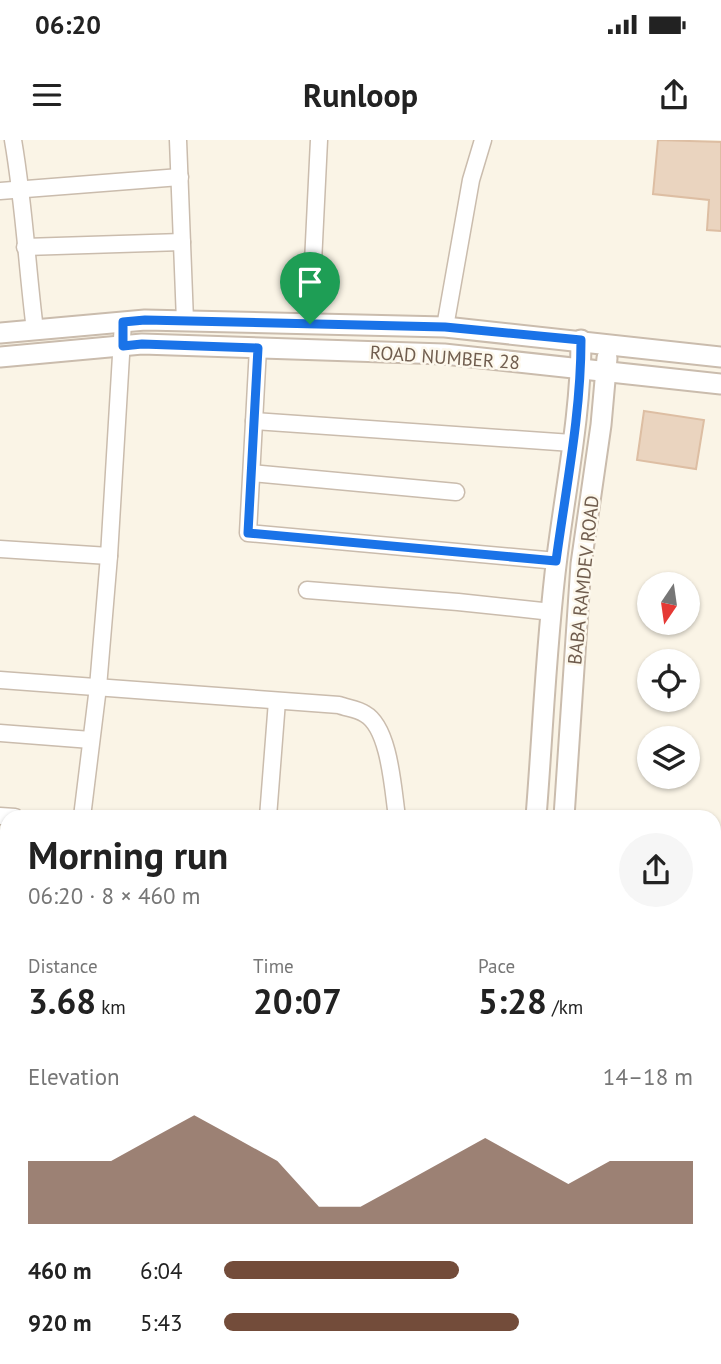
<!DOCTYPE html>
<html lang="en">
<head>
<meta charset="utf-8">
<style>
	:root { --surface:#fff; --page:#f6f6f6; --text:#222; --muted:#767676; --accent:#734c3a }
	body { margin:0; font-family:"PT Sans",sans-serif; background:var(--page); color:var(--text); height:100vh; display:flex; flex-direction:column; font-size:26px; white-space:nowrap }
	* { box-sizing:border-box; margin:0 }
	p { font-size:23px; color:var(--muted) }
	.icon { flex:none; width:38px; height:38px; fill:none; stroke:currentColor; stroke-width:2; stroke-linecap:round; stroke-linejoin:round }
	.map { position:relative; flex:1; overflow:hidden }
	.side { position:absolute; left:0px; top:670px; width:721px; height:555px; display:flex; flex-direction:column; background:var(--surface); border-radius:21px 21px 0 0; box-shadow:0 2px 5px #0004 }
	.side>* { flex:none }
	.needle { width:46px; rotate:193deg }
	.buttons { position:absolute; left:637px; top:432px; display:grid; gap:14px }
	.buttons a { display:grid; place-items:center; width:63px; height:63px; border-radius:50%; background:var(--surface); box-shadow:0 2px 5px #0004; font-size:35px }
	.pin { position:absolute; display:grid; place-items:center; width:60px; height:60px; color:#fff; margin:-72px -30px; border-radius:50% 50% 50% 0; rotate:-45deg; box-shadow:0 0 7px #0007 }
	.pin .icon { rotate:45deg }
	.round { display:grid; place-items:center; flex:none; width:74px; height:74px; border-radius:37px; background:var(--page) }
	.headline { display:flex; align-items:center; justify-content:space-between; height:119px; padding:0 28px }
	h1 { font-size:38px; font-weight:600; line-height:52px }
	.metrics { display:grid; grid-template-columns:repeat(3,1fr); gap:10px; height:119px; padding:7px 28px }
	.metrics div { display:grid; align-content:center }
	.metrics b { font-size:35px; font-weight:600 }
	.metrics small { font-size:19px; font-weight:400 }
	.metrics p { font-size:19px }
	.chart { height:196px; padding:14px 28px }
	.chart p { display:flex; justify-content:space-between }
	.chart svg { width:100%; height:126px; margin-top:7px; fill:var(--accent); opacity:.7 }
	ul { padding:0 28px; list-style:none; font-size:23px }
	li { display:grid; grid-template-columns:112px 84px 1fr; align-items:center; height:52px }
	li i { height:18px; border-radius:9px; background:var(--accent) }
	.status { display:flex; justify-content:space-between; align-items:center; height:49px; padding:0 35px; background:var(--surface); direction:ltr }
	.status svg { height:19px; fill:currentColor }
	header { display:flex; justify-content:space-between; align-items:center; height:91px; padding:0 28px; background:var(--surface); font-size:32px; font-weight:600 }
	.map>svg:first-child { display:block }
</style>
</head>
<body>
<div class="status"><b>06:20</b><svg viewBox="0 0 49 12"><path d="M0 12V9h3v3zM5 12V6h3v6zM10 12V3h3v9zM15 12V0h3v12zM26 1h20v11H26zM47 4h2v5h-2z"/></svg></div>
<header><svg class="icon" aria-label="menu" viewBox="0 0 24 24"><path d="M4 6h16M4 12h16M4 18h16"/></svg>Runloop<svg class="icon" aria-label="share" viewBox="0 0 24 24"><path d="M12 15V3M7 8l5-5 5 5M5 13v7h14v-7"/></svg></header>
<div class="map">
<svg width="721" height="1224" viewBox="0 0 721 1224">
	<rect width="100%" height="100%" fill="#faf4e6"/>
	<!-- green -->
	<path fill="#d0e6c6" d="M 714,1190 L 721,1192 L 721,1224 L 521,1224 L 522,1218 L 714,1218 Z"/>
	<!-- building -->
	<g fill="#ead4bf" stroke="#ddbea3" stroke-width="2">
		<path d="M 658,0 L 721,2 L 721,91 L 707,90 L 709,60 L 653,54 Z"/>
		<path d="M 644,271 L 704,280 L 696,329 L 637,320 Z"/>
		<path d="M 0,880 L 7,881 L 7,902 L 0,901 Z"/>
		<path d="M 718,1022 L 721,1022 L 721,1147 L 714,1146 L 714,1049 Z"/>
	</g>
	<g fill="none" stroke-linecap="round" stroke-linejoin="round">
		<!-- service casing -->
		<g stroke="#cabcad" stroke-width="11">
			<path id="service" d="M 714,872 L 718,872 L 714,906"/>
		</g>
		<!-- minor casing -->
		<g stroke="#cabcad" stroke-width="19">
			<g id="minor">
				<path d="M 13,0 C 24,63 27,127 35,190"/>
				<path d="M 178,0 L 185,181"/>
				<path d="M 0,51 L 180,37"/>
				<path d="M 25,107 L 182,102"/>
				<path d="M 310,184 L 319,0"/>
				<path d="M 445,187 L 471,40 L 483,0"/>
				<path d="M 258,208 L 248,393 L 557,421"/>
				<path d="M 254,281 L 572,303"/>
				<path d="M 252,333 L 456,352"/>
				<path d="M 0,409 L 109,416"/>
				<path d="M 307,450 L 458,462 L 552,472"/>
				<path d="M 0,540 L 339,565 C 347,568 358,569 365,574 C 390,588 393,651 397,677"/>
				<path d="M 0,593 L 91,600"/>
				<path d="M 0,676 L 15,677"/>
				<path d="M 82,677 L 98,547 L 109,416 L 123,182"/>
				<path d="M 268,677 L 277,561"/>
				<path d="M 1,843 L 7,748"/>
				<path d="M 0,905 L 7,905"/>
				<path d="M 0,1170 L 7,1170"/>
				<path d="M 444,1218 L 467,1221"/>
				<path d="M 22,1224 L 22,1218"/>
				<path d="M 134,1224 L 134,1218"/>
				<path d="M 189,1224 L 190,1218"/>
				<path d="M 245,1224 L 245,1218"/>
				<path d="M 299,1224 L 300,1218"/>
			</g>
		</g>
		<!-- tertiary casing -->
		<g stroke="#cabcad" stroke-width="23">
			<g id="tertiary">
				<path d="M 0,193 L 145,180 L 445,187 L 721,217"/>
				<path d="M 0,217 L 142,204 L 444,214 L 721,244"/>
				<path d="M 536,677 C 543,591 546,503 557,417 C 566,345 581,273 581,200"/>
				<path d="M 564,677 L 581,424 L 601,285 L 607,218"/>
				<path d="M 466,1224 L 467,1218"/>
				<path d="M 497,1224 L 498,1218"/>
			</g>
		</g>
		<!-- service -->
		<use href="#service" stroke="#fff" stroke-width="8"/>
		<!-- minor -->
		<use href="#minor" stroke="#fff" stroke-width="16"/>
		<!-- tertiary -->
		<use href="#tertiary" stroke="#fff" stroke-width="19"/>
	</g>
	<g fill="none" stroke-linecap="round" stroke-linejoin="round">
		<!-- route casing -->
		<g stroke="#fff" stroke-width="14">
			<path id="route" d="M 145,180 L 445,187 L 581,200 C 581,274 566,347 556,421 L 248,393 L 258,208 L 142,204 L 123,206 L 123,182 Z"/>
		</g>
		<!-- route -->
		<use href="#route" stroke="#1a73e8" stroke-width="9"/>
	</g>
	<g text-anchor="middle" stroke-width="5" stroke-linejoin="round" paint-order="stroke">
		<!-- street labels -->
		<g font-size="19" fill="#705d4e" stroke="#fdf8ec">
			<text transform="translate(445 217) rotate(4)" y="7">ROAD NUMBER 28</text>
			<text transform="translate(583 440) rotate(-84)" y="7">BABA RAMDEV ROAD</text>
		</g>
	</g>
</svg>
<div class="buttons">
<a><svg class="needle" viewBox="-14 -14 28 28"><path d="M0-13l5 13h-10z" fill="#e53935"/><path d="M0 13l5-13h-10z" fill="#767676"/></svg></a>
<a><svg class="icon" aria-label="locate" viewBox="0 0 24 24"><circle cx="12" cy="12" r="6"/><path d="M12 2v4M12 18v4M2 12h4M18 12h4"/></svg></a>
<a><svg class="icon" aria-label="layers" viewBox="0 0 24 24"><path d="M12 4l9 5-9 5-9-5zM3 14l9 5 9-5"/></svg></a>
</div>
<div class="pin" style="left:310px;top:184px;background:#1e9e55"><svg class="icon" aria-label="arrive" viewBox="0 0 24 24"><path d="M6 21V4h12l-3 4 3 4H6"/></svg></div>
<section class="side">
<div class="headline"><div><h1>Morning run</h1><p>06:20 · 8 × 460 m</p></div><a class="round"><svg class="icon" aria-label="share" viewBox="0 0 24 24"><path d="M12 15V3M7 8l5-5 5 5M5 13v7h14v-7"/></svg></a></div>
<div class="metrics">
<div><p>Distance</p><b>3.68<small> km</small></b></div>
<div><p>Time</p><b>20:07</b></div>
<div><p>Pace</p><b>5:28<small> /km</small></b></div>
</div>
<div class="chart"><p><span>Elevation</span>14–18 m</p>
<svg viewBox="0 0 160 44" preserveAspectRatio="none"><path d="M0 44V22L10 22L20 22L30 14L40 6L50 14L60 22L70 38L80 38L90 30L100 22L110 14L120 22L130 30L140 22L150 22L160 22V44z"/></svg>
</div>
<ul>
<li><b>460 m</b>6:04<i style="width:50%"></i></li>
<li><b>920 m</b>5:43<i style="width:63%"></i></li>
</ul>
</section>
</div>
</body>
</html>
